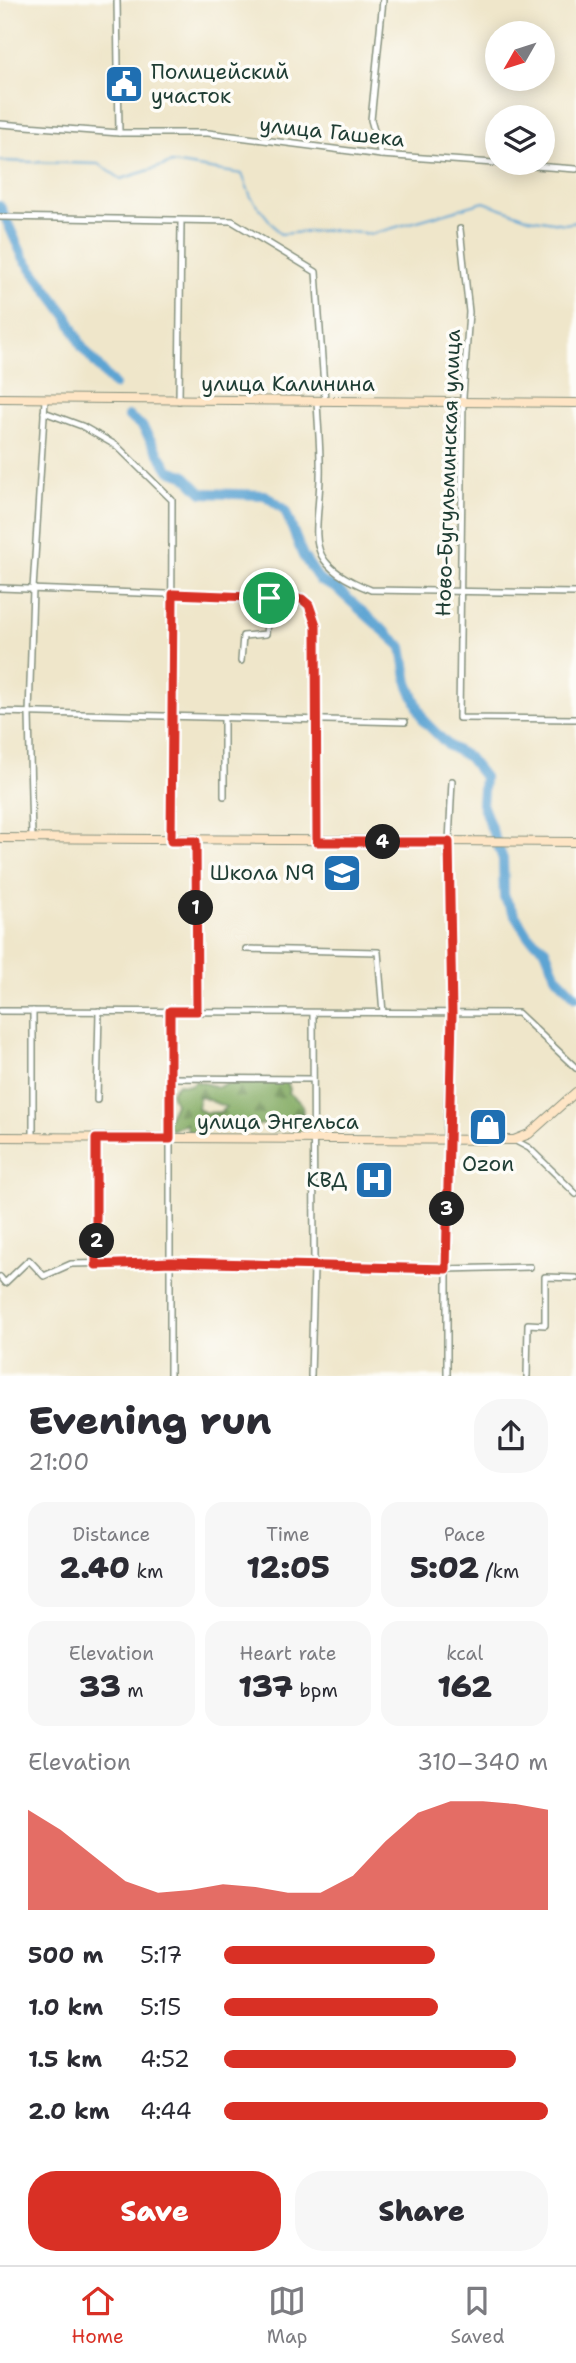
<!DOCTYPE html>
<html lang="en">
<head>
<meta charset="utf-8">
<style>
	:root { --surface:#fff; --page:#f7f7f7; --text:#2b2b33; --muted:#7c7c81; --line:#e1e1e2; --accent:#d93025 }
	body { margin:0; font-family:"Shantell Sans",sans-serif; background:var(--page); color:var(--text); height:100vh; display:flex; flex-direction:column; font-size:26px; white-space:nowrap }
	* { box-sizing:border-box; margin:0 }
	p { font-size:23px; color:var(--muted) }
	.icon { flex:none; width:38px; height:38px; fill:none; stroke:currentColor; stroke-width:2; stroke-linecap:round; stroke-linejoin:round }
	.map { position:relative; height:1376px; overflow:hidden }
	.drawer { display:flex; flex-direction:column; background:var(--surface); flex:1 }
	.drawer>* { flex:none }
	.needle { width:46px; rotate:231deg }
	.tools { position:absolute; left:485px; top:21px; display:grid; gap:14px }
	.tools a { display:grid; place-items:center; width:70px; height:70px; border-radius:50%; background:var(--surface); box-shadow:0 4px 18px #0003; font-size:35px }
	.pin { position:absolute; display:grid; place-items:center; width:60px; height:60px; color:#fff; margin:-30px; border:4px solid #fff; border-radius:50%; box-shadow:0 2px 7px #0007 }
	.km { position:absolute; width:35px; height:35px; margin:-18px; border-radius:50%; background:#222; color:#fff; font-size:19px; line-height:35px; text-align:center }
	.round { display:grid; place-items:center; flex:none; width:74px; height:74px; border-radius:28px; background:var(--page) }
	.headline { display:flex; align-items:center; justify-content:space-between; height:119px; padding:0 28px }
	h1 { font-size:38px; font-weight:800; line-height:52px }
	.figures { display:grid; grid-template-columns:repeat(3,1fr); gap:10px; height:119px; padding:7px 28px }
	.figures div { display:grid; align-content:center; border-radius:18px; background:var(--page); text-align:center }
	.figures b { font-size:30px; font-weight:800 }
	.figures small { font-size:19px; font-weight:400 }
	.figures p { font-size:19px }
	.chart { height:196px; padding:14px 28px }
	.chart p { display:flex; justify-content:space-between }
	.chart svg { width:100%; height:126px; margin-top:7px; fill:var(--accent); opacity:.7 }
	.primary-button { display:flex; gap:14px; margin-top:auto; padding:14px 28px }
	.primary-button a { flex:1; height:80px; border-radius:28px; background:var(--accent); color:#fff; font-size:28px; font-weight:800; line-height:80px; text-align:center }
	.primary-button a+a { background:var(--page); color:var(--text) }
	ul { padding:0 28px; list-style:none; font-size:23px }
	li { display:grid; grid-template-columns:112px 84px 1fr; align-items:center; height:52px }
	li i { height:18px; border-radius:9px; background:var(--accent) }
	.tabs { display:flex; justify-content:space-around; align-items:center; height:98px; border-top:2px solid var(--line); background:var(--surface); font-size:19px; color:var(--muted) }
	.tabs a { display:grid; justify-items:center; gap:4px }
	.tabs .selected { color:var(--accent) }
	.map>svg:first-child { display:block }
</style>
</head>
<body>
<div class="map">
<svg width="576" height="1376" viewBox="0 0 576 1376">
	<defs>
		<pattern id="forest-firs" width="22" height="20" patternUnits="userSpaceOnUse" patternTransform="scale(1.75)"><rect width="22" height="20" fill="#82aa62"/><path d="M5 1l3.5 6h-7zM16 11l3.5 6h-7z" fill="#6a8c52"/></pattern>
	</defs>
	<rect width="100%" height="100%" fill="#fdfcf7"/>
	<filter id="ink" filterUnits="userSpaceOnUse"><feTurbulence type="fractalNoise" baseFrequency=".0143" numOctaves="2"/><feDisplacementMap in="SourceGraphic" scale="14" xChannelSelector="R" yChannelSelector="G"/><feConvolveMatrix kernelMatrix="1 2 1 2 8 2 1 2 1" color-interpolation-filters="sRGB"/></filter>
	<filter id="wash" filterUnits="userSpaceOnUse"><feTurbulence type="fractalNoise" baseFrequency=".00686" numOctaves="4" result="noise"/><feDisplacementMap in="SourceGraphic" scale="28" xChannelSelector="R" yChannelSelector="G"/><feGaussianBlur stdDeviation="1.57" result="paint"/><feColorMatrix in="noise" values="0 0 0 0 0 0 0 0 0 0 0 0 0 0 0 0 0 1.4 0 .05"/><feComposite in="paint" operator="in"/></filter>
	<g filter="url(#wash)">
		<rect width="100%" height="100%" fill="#efe6ca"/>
		<!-- forest -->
		<path fill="url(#forest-firs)" stroke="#50744b" stroke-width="2" fill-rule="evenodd" d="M 196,1081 L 218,1087 L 225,1084 L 287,1082 L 290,1089 L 289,1093 L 302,1104 L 303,1116 L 300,1118 L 303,1129 L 297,1132 L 287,1127 L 272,1132 L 267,1124 L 220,1130 L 211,1127 L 188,1133 L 186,1123 L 171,1130 L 166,1123 L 175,1104 L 171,1092 L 178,1084 L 190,1085 ZM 199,1096 L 226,1107 L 220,1112 L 206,1113 L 198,1109 Z"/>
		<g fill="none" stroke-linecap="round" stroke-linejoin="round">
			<!-- stream -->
			<path stroke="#5da4d3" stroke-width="2" d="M 0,161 L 99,164 L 121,179 L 172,163 L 242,174 L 251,197 L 280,234 L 330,230 L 372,234 L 484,202 L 529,218 L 565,224 L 576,222"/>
			<!-- river -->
			<g stroke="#5da4d3" stroke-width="10">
				<path d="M 0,206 L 23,257 L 67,316 L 82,347 L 114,385"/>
				<path d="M 128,416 L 142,426 L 169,470 L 184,475 L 202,493 L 265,495 L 285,510 L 303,556 L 320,581 L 336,588 L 402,647 L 408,683 L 424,721 L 449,746 L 468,757 L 484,777 L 482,804 L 503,859 L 504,897 L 528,936 L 545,949 L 556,976 L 576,997"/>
			</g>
		</g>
	</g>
	<g filter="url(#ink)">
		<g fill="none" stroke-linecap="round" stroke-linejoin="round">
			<!-- street casing -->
			<g stroke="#87927f" stroke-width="8">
				<g id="street">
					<path d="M 117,0 L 119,133"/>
					<path d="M 0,124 L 119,133 L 208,133 L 381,155 L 576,169"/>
					<path d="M 381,155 L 371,120 L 383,0"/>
					<path d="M 0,217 L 232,221 L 316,272 L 325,401"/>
					<path d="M 460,229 L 469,312 L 463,397 L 459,718 L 576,719"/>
					<path d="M 179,401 L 181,223"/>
					<path d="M 317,401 C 318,427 321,453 320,478 C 318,541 301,562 371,590 L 576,593"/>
					<path d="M 44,412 L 82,426 L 117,446 L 172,500 L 171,841"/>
					<path d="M 0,588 L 302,599 L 309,605 L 316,625 L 317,842"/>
					<path d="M 241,661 L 243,636 L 266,634 L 269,598"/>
					<path d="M 0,712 L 405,722"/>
					<path d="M 224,719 L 224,796"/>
					<path d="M 32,837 L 29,714 L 33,589 L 45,400"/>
					<path d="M 196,841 L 197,1011"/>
					<path d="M 449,842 L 452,781"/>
					<path d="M 246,949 L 378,952 L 383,1013"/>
					<path d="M 0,1011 L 518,1013 L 576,1068"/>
					<path d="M 170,1011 L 170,1376"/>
					<path d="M 170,1078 L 312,1079"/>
					<path d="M 97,1100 L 99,1011"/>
					<path d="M 33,1137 L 33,1011"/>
					<path d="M 96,1139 L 96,1265"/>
					<path d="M 514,1140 L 529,1148 L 576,1194"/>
					<path d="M 0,1277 L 5,1283 L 29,1260 L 44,1276 L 71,1264 L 171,1262 L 446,1269 L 530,1267"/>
					<path d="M 311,1376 L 314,1268 L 313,1013"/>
					<path d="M 447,1376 L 447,1138"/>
					<path d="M 527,1376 L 528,1324 L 545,1325 L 545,1277 L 576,1278"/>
				</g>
			</g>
			<!-- secondary casing -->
			<g stroke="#87927f" stroke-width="10">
				<g id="secondary">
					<path d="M 0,398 L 576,403"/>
					<path d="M 0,838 L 576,842"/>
					<path d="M 0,1137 L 514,1140 L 529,1134 L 576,1092"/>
					<path d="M 447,1138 L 452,1015 L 449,842"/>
				</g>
			</g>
			<!-- street -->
			<use href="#street" stroke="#fff" stroke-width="5"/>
			<!-- secondary -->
			<use href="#secondary" stroke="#fee5c5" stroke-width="8"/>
		</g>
	</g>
	<g fill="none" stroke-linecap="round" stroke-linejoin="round" filter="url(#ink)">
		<!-- route casing -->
		<g stroke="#fff" stroke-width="14">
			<path id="route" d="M 173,594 L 302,599 L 309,605 L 316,625 L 317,842 L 449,842 L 452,1015 L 446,1269 L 171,1262 L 96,1265 L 96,1139 L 170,1139 L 170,1011 L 197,1011 L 196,841 L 171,841 Z"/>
		</g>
		<!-- route -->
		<use href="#route" stroke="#d93025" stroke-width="9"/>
	</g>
	<!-- icons -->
	<defs>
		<g id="civic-square" transform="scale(2.0125)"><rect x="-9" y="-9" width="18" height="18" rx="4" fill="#1f6fb2" stroke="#fdfcf7"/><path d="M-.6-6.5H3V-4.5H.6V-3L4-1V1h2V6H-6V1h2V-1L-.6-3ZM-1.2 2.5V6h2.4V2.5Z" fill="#fff"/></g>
		<g id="school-square" transform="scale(2.0125)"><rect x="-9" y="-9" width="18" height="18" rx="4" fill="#1f6fb2" stroke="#fdfcf7"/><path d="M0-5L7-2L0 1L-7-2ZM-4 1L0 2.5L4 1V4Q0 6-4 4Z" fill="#fff"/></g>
		<g id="shop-square" transform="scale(2.0125)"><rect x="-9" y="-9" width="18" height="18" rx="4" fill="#1f6fb2" stroke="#fdfcf7"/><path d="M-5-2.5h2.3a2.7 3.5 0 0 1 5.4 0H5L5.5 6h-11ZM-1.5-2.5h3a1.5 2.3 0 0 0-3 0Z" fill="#fff"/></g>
		<g id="hospital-square" transform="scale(2.0125)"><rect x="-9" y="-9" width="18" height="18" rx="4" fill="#1f6fb2" stroke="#fdfcf7"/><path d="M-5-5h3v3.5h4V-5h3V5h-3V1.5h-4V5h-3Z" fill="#fff"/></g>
	</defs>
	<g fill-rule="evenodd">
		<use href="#civic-square" x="124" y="84"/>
		<use href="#school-square" x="342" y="873"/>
		<use href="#shop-square" x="488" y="1127"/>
		<use href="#hospital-square" x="374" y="1180"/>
	</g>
	<g text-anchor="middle" stroke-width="7" stroke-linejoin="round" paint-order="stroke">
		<!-- poi labels -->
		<g font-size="21" fill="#1f3d34" stroke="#fdfcf7" text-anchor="end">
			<text x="151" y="79" text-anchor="start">Полицейский<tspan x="151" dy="24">участок</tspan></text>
			<text x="315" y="880">Школа N9</text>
			<text x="488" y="1171" text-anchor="middle">Ozon</text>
			<text x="347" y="1187">КВД</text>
		</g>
		<!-- street labels -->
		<g font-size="21" fill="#1f3d34" stroke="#fdfcf7">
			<text transform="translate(332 132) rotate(6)" y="7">улица Гашека</text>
			<text x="288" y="391">улица Калинина</text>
			<text transform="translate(448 473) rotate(-88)" y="7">Ново-Бугульминская улица</text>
			<text x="278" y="1129">улица Энгельса</text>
		</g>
	</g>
</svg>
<div class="tools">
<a><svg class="needle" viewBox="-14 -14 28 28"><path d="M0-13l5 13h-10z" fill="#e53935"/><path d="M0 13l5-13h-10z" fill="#7c7c81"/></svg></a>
<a><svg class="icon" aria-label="layers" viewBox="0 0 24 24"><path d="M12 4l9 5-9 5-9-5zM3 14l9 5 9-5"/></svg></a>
</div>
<div class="pin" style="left:269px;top:598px;background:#1e9e55"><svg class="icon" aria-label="arrive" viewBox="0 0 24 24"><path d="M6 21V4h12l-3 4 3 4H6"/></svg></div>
<b class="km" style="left:196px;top:908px">1</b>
<b class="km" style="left:97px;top:1241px">2</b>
<b class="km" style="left:447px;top:1209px">3</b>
<b class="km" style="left:383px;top:842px">4</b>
</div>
<section class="drawer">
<div class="headline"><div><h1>Evening run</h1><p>21:00</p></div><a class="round"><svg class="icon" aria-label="share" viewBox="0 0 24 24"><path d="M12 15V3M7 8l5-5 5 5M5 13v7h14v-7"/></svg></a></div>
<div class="figures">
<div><p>Distance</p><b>2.40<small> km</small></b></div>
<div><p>Time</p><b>12:05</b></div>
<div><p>Pace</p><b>5:02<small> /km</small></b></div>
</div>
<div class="figures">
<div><p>Elevation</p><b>33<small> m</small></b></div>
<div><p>Heart rate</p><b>137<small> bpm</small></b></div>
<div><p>kcal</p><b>162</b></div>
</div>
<div class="chart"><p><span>Elevation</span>310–340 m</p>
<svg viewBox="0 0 160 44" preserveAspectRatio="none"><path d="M0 44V9L10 16L20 25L30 34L40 38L50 37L60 35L70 36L80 38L90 38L100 32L110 20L120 10L130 6L140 6L150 7L160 9V44z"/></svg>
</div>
<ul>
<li><b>500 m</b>5:17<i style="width:65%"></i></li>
<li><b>1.0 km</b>5:15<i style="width:66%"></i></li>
<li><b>1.5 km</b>4:52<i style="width:90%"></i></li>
<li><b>2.0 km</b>4:44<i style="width:100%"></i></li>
</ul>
<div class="primary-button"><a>Save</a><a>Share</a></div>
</section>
<nav class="tabs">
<a class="selected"><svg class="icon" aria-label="home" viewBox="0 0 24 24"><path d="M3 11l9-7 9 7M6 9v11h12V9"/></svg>Home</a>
<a><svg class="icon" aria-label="map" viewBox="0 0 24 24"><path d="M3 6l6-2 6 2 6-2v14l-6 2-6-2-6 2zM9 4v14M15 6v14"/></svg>Map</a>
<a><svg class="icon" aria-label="saved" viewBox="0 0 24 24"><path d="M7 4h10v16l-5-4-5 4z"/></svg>Saved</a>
</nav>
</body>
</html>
